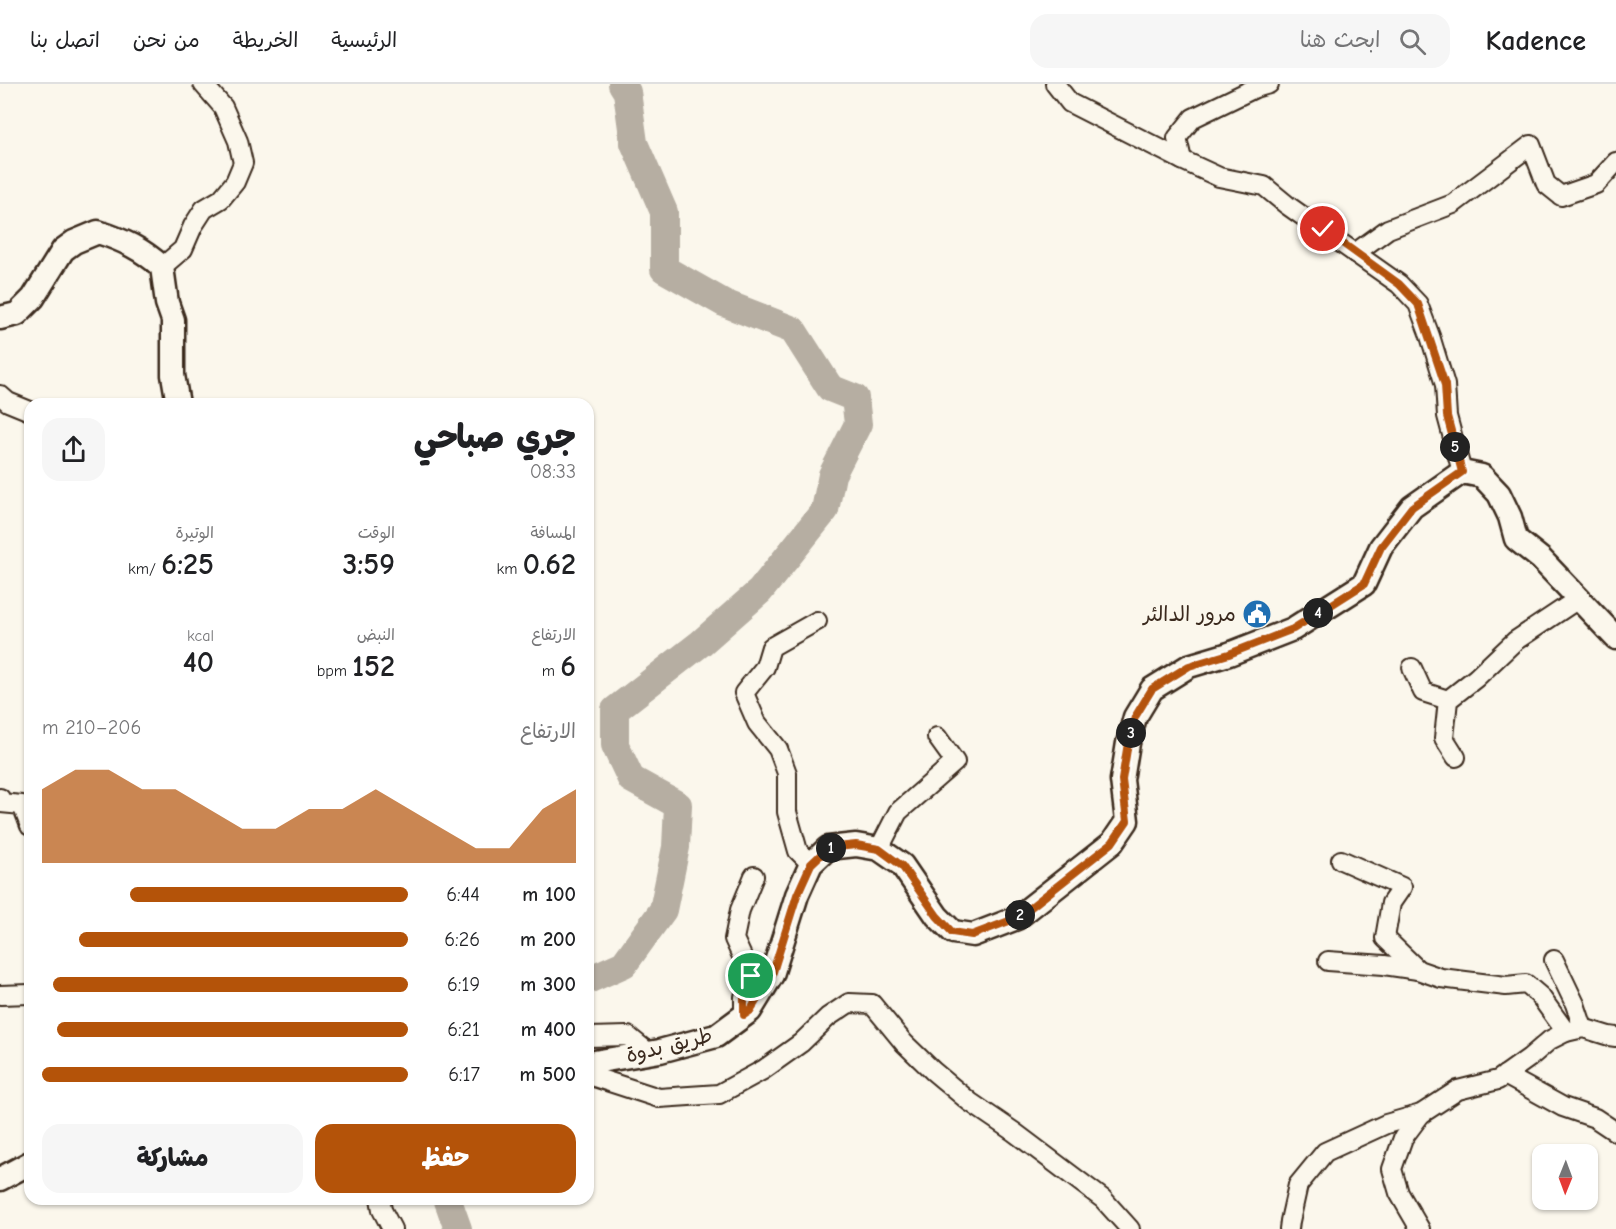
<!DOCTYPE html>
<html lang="ar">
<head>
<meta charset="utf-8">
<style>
	:root { --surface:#fff; --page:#f6f6f6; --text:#202124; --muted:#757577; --line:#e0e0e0; --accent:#b45309 }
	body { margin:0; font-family:"Comic Neue","Playpen Sans Arabic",sans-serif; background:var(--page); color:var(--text); direction:rtl; height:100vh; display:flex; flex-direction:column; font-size:22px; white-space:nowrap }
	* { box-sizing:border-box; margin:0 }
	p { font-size:20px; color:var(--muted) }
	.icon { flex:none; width:33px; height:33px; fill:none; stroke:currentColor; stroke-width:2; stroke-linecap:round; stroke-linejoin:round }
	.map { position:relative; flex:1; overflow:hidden; direction:ltr }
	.side { position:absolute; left:24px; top:314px; width:570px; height:807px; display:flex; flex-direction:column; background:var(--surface); border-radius:18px; box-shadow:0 2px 4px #0004; direction:rtl }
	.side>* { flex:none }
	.needle { width:39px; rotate:181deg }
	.tools { position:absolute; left:1532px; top:1060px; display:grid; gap:12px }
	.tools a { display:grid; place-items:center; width:66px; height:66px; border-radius:12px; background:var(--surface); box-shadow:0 2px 4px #0004; font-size:30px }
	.pin { position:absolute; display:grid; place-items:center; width:51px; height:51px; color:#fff; margin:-26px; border:3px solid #fff; border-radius:50%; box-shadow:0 2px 6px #0007 }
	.km { position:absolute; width:30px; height:30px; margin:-15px; border-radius:50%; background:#222; color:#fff; font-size:16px; line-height:30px; text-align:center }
	.round { display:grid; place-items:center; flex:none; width:63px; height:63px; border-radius:18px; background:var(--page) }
	.head { display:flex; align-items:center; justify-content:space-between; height:102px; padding:0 18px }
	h1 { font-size:33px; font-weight:800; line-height:45px }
	.figures { display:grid; grid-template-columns:repeat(3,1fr); gap:9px; height:102px; padding:6px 18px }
	.figures div { display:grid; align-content:center }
	.figures b { font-size:30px; font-weight:800 }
	.figures small { font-size:16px; font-weight:400 }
	.figures p { font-size:16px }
	.chart { height:168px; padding:12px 18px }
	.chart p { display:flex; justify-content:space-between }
	.chart svg { width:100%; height:108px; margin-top:6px; fill:var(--accent); opacity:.7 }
	.action { display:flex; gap:12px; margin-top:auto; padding:12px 18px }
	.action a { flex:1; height:69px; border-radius:18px; background:var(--accent); color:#fff; font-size:24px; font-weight:800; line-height:69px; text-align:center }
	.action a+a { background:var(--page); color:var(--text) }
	ul { padding:0 18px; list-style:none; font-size:20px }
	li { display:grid; grid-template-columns:96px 72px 1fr; align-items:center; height:45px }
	li i { height:15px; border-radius:8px; background:var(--accent) }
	header { display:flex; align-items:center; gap:36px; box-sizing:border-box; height:84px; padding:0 30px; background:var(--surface); border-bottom:2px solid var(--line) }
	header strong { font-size:28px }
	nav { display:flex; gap:33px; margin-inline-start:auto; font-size:21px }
	.search { width:420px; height:54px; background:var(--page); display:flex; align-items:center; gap:15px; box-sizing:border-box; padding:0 21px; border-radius:18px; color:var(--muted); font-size:22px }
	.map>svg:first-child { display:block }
</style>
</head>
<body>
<header>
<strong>Kadence</strong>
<div class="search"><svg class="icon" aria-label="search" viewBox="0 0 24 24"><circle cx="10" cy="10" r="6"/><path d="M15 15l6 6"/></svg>ابحث هنا</div>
<nav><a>الرئيسية</a><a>الخريطة</a><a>من نحن</a><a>اتصل بنا</a></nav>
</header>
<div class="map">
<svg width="1616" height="1145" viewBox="0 0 1616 1145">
	<rect width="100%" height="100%" fill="#fbf7ec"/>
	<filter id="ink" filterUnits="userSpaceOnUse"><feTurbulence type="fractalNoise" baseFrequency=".0167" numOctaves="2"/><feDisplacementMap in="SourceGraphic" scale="12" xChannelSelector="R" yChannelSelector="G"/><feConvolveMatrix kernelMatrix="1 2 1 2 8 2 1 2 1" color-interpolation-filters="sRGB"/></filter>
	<g filter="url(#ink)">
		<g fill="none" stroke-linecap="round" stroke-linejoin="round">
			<!-- river -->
			<g stroke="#b6aea2" stroke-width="28">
				<path d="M 588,896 L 624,880 L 663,826 L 676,763 L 678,721 L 631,695 L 615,661 L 615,626 L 701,559 L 760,507 L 825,426 L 832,391 L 858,340 L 855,314 L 830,304 L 793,246 L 724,219 L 664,185 L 664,128 L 634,59 L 627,8 L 622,0"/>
				<path d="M 447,1114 L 458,1145"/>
			</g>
			<!-- minor casing -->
			<g stroke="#3b2a1e" stroke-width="22">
				<g id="minor">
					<path d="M 1055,0 L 1070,19 L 1182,76 L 1219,93 L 1264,102 L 1287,121 L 1399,200 L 1418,220 L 1430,252 L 1445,301 L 1447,332 L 1462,388"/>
					<path d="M 1182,76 L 1177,54 L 1193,34 L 1255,4 L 1269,0"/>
					<path d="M 1355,169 L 1388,145 L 1453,120 L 1531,61 L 1546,100 L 1561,112 L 1596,100 L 1616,78"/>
					<path d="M 162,183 L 183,165 L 193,142 L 204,125 L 221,115 L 235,98 L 243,79 L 238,57 L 223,23 L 203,0"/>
					<path d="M 0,311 L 8,318 L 30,327"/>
					<path d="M 1412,584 L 1423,608 L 1448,616"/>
					<path d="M 1456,673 L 1444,654 L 1448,616 L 1476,594 L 1515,557 L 1578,515"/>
					<path d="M 0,714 L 1,719 L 22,721 L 30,742"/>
					<path d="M 879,765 L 898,728 L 955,678 L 937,653"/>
					<path d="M 1341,776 L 1402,803 L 1391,819 L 1385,854 L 1418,886 L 1441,894 L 1506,902 L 1526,900 L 1540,912 L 1566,948"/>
					<path d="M 811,780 L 798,767 L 787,728 L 787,689 L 778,665 L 757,639 L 744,609 L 765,583 L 771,563 L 817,537"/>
					<path d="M 1554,876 L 1575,920 L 1583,944"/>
					<path d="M 1328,877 L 1384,881 L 1418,886"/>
					<path d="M 0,911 L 30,910"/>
					<path d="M 744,931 L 744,913 L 751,892 L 734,855 L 740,826 L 754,792"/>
					<path d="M 588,953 L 628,952 L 649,969"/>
					<path d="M 588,991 L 659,1014 L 719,1010 L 763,986 L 801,959 L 828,933 L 849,919 L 872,920 L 904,959 L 933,987 L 970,1018 L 1014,1048 L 1103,1115 L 1130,1145"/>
					<path d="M 1505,991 L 1563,1023 L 1595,1034 L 1616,1048"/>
					<path d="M 380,1114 L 382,1126 L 392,1145"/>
					<path d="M 1289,1145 L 1290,1137 L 1298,1101 L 1325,1068 L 1386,1040 L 1421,1030 L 1458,1006 L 1498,996 L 1529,974 L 1550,956 L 1566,948 L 1583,944 L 1609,952 L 1616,953"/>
					<path d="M 1420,1145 L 1399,1109 L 1392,1085 L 1403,1054 L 1421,1030"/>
				</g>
			</g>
			<!-- tertiary casing -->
			<g stroke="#3b2a1e" stroke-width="27">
				<g id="tertiary">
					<path d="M 0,234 L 17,230 L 33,214 L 63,166 L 74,158 L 98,148 C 123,156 142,165 162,183 L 167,219 L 173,236 L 173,291 L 178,320"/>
					<path d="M 588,979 L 660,967 L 716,952 L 750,927 L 772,891 L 797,811 L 811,780 L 828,764 L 856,761 L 879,765 L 902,781 L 937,832 L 953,848 L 973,851 L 1017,834 L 1112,759 L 1127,737 L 1122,696 L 1128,659 L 1135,633 L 1152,605 L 1189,582 L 1229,570 L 1293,545 L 1364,500 L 1381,463 L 1412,423 L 1462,388 L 1482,392 L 1499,410 L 1510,433 L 1516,455 L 1541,475 L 1616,554"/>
					<path d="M 0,1095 L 30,1079"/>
				</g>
			</g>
			<!-- minor -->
			<use href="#minor" stroke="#fbf7ec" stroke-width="18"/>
			<!-- tertiary -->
			<use href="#tertiary" stroke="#fbf7ec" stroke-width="22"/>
		</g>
	</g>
	<g fill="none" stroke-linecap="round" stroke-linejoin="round" filter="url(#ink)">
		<!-- route casing -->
		<g stroke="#fff" stroke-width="12">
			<path id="route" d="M 751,892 L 744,913 L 744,931 L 750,927 L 772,891 L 797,811 L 811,780 L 828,764 L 856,761 L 879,765 L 902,782 L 937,832 L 952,848 L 972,851 L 1017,834 L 1112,759 L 1127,737 L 1122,696 L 1128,659 L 1135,633 L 1152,605 L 1189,582 L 1229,570 L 1293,545 L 1364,500 L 1381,463 L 1412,423 L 1462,388 L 1447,332 L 1445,301 L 1418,220 L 1399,200 L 1323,145"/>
		</g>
		<!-- route -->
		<use href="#route" stroke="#b45309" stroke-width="8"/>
	</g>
	<!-- icons -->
	<defs>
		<g id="civic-disc" transform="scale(1.5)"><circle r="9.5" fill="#1f6fb2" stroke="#fbf7ec"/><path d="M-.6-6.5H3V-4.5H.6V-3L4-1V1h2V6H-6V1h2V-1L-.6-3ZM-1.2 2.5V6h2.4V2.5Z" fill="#fff"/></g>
	</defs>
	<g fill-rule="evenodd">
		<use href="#civic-disc" x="1257" y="530"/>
	</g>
	<g text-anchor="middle" stroke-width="5" stroke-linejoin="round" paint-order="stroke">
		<!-- poi labels -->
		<g font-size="21" fill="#3b2a1e" stroke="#fbf7ec" text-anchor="end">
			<text x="1236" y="537">مرور الدالئر</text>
		</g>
		<!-- street labels -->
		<g font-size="21" fill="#3b2a1e" stroke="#fbf7ec">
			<text transform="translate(669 961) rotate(-14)" y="7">طريق بدوة</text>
		</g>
	</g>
</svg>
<div class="tools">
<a><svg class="needle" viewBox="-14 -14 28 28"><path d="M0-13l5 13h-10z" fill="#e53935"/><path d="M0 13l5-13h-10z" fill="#757577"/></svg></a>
</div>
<div class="pin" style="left:751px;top:892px;background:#1e9e55"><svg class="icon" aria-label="arrive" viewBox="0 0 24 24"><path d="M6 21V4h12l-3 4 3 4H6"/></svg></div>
<div class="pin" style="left:1323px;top:145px;background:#d93025"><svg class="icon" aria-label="check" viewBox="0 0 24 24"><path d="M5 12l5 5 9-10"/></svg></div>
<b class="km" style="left:831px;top:764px">1</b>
<b class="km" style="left:1020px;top:831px">2</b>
<b class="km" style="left:1131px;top:649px">3</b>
<b class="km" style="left:1318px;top:529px">4</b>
<b class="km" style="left:1455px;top:363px">5</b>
<section class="side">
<div class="head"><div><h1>جري صباحي</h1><p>08:33</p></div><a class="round"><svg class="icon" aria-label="share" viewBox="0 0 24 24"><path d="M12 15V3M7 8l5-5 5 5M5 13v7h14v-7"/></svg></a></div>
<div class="figures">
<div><p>المسافة</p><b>0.62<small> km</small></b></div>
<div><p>الوقت</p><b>3:59</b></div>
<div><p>الوتيرة</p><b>6:25<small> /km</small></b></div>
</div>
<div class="figures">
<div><p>الارتفاع</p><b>6<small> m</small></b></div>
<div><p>النبض</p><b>152<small> bpm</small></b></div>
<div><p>kcal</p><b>40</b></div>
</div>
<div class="chart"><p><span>الارتفاع</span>206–210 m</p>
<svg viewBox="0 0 160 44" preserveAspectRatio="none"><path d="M0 44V14L10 6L20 6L30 14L40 14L50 22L60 30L70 30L80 22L90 22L100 14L110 22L120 30L130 38L140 38L150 22L160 14V44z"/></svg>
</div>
<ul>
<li><b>100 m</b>6:44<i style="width:76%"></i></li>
<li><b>200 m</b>6:26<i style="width:90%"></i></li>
<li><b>300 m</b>6:19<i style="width:97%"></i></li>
<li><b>400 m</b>6:21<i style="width:96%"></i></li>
<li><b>500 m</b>6:17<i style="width:100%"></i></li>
</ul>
<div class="action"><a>حفظ</a><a>مشاركة</a></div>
</section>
</div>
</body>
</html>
